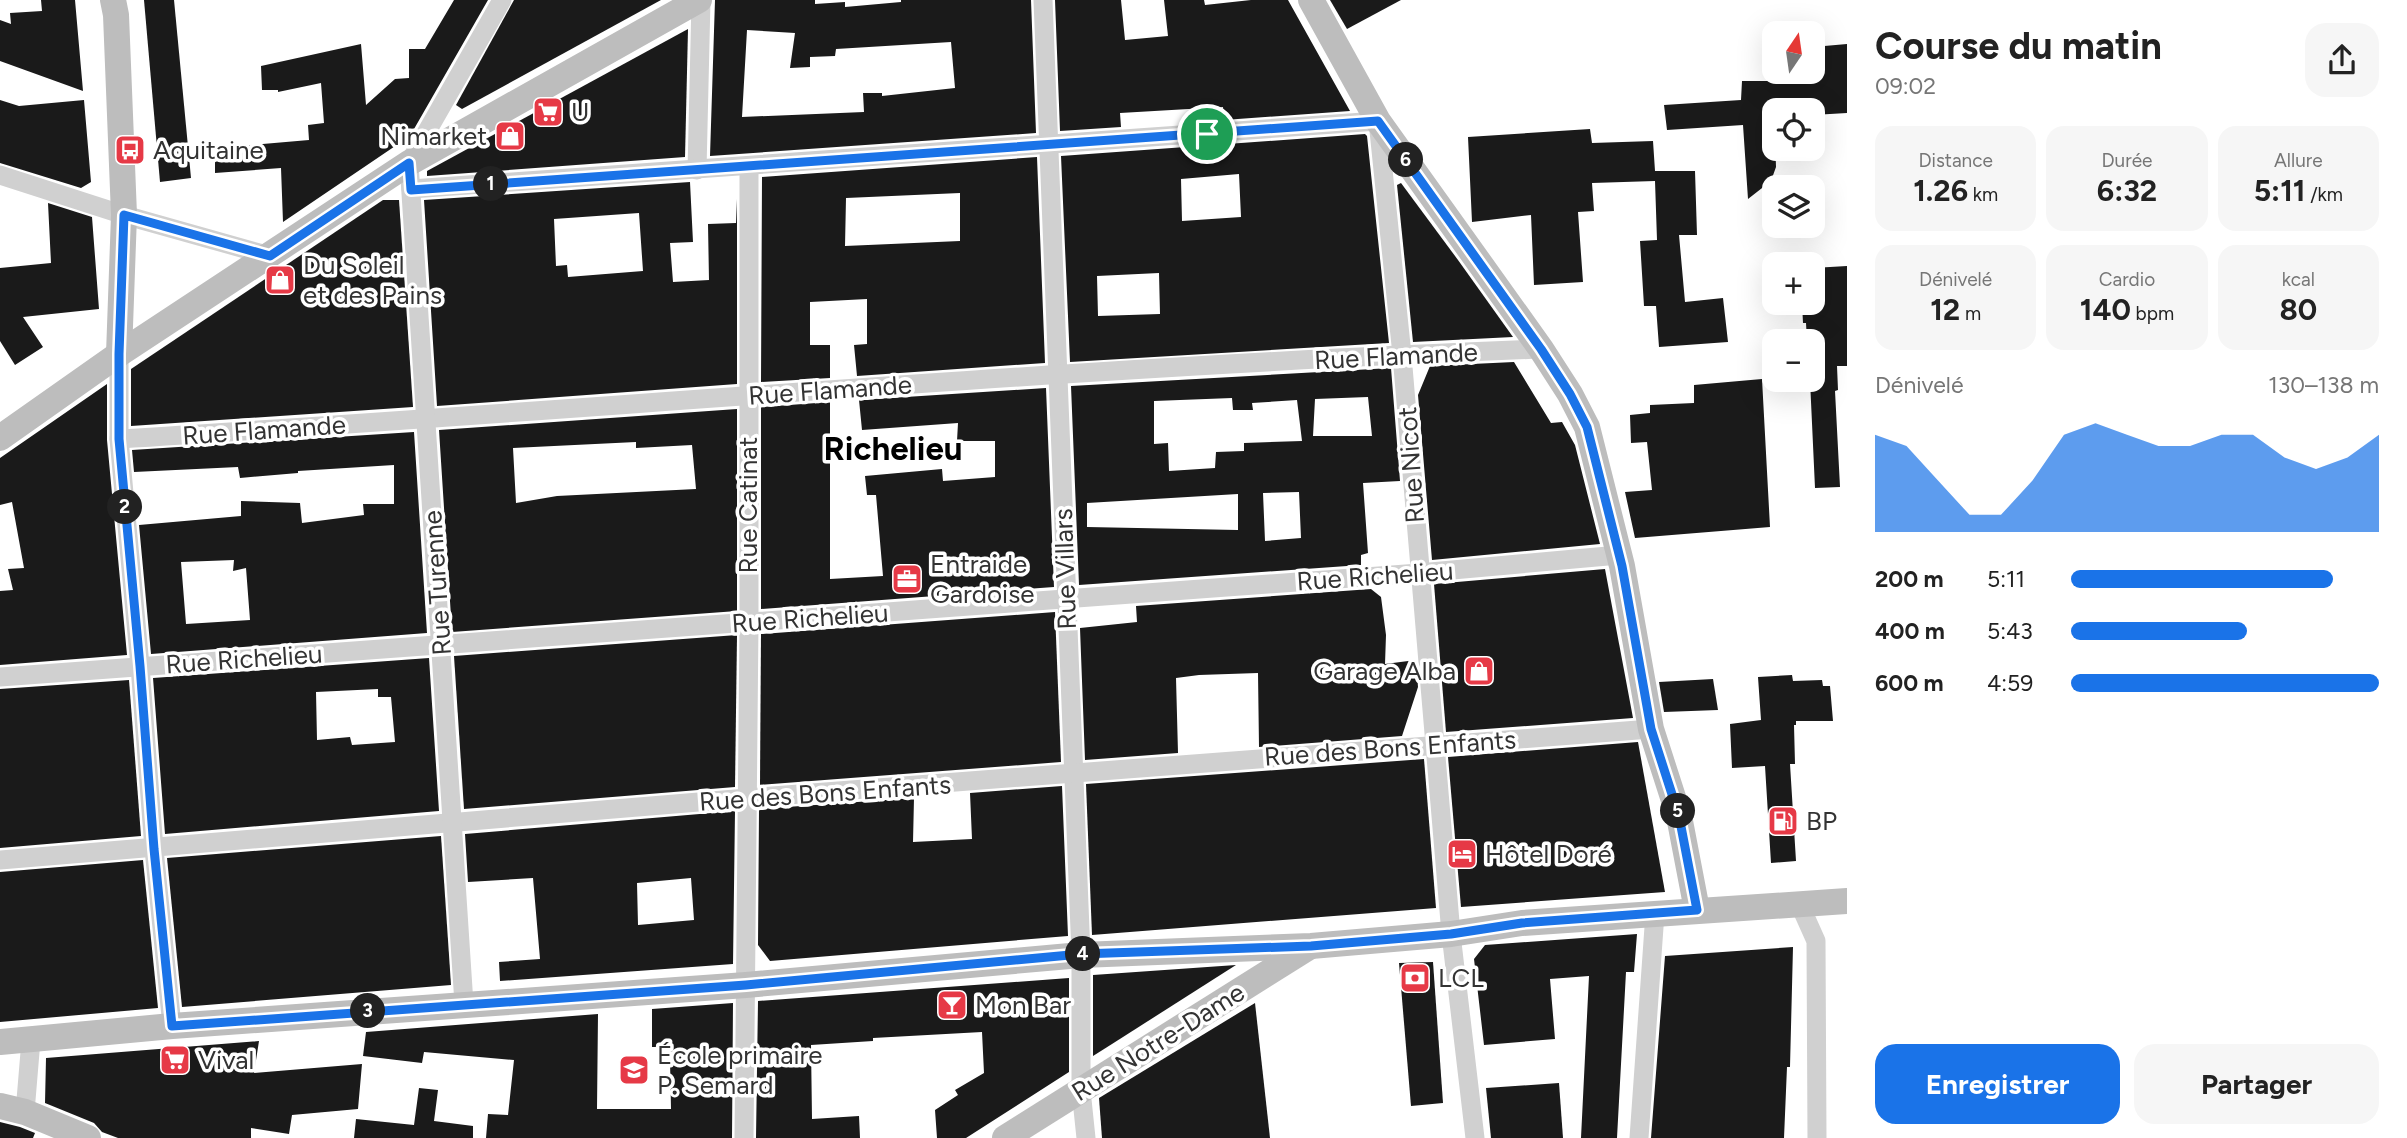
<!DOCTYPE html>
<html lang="fr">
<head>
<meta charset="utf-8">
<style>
	:root { --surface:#fff; --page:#f6f6f6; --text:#222; --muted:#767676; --accent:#1a73e8 }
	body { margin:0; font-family:Figtree,sans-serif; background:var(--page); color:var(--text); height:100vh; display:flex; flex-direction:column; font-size:26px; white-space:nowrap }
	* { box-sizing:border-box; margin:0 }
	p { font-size:23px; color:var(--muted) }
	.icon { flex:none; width:38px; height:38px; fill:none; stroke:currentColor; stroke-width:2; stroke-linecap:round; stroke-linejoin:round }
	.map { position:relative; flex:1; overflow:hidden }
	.details { display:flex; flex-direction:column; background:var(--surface); width:560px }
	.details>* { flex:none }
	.needle { width:46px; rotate:13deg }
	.tools { position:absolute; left:1762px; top:21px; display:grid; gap:14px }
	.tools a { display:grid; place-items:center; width:63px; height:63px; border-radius:14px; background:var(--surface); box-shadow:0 7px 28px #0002; font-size:35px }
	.pin { position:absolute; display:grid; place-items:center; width:60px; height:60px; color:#fff; margin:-30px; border:4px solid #fff; border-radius:50%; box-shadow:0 2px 7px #0007 }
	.km { position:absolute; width:35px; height:35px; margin:-18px; border-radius:50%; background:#222; color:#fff; font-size:19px; line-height:35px; text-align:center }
	.round { display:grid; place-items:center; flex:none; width:74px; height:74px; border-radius:21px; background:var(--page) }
	.headline { display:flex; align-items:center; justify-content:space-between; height:119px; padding:0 28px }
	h1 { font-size:38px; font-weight:700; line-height:52px }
	.stats { display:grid; grid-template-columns:repeat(3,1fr); gap:10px; height:119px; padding:7px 28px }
	.stats div { display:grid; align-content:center; border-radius:18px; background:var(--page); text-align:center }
	.stats b { font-size:30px; font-weight:700 }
	.stats small { font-size:19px; font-weight:400 }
	.stats p { font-size:19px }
	.chart { height:196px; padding:14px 28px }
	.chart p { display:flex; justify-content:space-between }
	.chart svg { width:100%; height:126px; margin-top:7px; fill:var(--accent); opacity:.7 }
	.cta { display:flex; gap:14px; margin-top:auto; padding:14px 28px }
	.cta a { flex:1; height:80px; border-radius:21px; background:var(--accent); color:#fff; font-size:28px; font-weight:700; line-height:80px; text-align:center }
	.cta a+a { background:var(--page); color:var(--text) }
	ul { padding:0 28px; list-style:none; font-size:23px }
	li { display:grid; grid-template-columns:112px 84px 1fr; align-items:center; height:52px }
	li i { height:18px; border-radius:9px; background:var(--accent) }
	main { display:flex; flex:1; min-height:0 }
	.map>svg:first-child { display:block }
</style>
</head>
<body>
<main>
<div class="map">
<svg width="1847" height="1138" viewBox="0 0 1847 1138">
	<rect width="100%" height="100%" fill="#fff"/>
	<!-- building -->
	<g fill="#1a1a1a" fill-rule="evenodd">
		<path d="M 41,0 L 75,0 L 83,91 L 0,61 L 0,20 L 11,24 L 10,13 L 42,11 Z"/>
		<path d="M 144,0 L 174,0 L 191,178 L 160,182 Z"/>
		<path d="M 454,0 L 488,0 L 410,136 L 283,222 L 281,168 L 215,173 L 215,148 L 309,140 L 308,125 L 324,123 L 321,83 L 278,92 L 278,90 L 262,90 L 261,66 L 361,44 L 366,105 L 395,79 L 409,78 L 409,49 L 425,49 Z"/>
		<path d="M 514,0 L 661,0 L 462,109 L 456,105 Z"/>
		<path d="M 715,0 L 815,0 L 815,4 L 845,2 L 845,7 L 901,2 L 901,0 L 1031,0 L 1036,133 L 710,156 ZM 747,30 L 795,33 L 790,68 L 810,67 L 810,57 L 835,56 L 836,49 L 951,42 L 955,88 L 882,96 L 882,93 L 863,93 L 864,112 L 742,117 Z"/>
		<path d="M 1055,0 L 1121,0 L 1125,40 L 1168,36 L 1164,0 L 1204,0 L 1205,5 L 1251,0 L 1288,0 L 1350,111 L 1224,120 L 1223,107 L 1120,113 L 1121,127 L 1060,131 Z"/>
		<path d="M 1330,0 L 1401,0 L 1347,29 Z"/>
		<path d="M 688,29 L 685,157 L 427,176 L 427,171 Z"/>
		<path d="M 1847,44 L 1847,113 L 1813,115 L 1813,110 L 1774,110 L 1776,167 L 1771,181 L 1748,199 L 1743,125 L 1667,130 L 1664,105 L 1741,100 L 1742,81 L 1778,81 L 1777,72 L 1813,72 L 1813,47 Z"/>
		<path d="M 0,100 L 19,106 L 84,100 L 91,182 L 81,188 L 0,163 Z"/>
		<path d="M 1590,129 L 1592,143 L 1653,141 L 1655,171 L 1695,171 L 1697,235 L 1679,235 L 1685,302 L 1723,298 L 1728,342 L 1659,347 L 1656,306 L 1644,306 L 1640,241 L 1657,240 L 1655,181 L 1592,183 L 1594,211 L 1578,212 L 1583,282 L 1534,285 L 1531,215 L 1472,222 L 1468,137 Z"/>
		<path d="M 1365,134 L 1367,136 L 1389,343 L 1070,362 L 1061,156 ZM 1239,174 L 1241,217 L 1182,221 L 1181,179 ZM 1159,273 L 1160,314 L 1098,316 L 1097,276 Z"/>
		<path d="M 1037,157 L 1045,363 L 857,376 L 854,345 L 867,344 L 867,299 L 810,302 L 810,345 L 830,345 L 830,378 L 761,382 L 762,177 ZM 960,193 L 960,241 L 845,246 L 846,198 Z"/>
		<path d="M 690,182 L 693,242 L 670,243 L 673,282 L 709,280 L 708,224 L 736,223 L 737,199 L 737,384 L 437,406 L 424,200 ZM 639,213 L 643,271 L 568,277 L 567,265 L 556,266 L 554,219 Z"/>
		<path d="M 1401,183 L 1458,260 L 1513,337 L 1413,342 L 1397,185 Z"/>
		<path d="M 383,200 L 399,200 L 413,407 L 131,426 L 131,369 Z"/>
		<path d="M 48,203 L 92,217 L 99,309 L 23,317 L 43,347 L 15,365 L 0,341 L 0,268 L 51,263 Z"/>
		<path d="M 1847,266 L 1847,366 L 1837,366 L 1838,390 L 1835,391 L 1840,487 L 1815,488 L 1810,380 L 1813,380 L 1813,341 L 1807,341 L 1806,323 L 1803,323 L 1802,303 L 1813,303 L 1813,268 Z"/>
		<path d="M 1514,362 L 1551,423 L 1562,422 L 1575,445 L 1600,544 L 1432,560 L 1418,395 L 1430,366 Z"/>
		<path d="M 1391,368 L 1400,481 L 1363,483 L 1368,553 L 1361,555 L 1361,565 L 1079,585 L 1071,386 ZM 1368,397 L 1372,436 L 1313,436 L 1315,399 ZM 1232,398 L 1233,410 L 1253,410 L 1252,403 L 1297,400 L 1302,441 L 1244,443 L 1244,451 L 1216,452 L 1215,468 L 1169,471 L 1168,443 L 1154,444 L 1154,401 ZM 1299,492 L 1301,538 L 1265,541 L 1263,493 ZM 1238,494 L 1238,530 L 1087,527 L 1087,503 Z"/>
		<path d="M 1762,379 L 1770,527 L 1635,538 L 1625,492 L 1652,490 L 1647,442 L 1631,443 L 1630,415 L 1650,413 L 1650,405 L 1694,403 L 1694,385 Z"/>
		<path d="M 107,384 L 107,440 L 127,655 L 0,665 L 0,591 L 13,590 L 8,569 L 24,568 L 12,502 L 0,505 L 0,458 Z"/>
		<path d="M 1046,388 L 1054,587 L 761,609 L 761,407 L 830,402 L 830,579 L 883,576 L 876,495 L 867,495 L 865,476 L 942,469 L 943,481 L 995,477 L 995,441 L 957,441 L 958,423 L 862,430 L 859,400 Z"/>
		<path d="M 737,409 L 737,611 L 452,632 L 439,430 ZM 636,442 L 636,448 L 692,445 L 696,489 L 557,496 L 516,503 L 513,448 Z"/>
		<path d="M 414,432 L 427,633 L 151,654 L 139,525 L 241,516 L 241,501 L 300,503 L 302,523 L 364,515 L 363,504 L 394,504 L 394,465 L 298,471 L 298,473 L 240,478 L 238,467 L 134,472 L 132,450 ZM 234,560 L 233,571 L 246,568 L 250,620 L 186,624 L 181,562 Z"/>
		<path d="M 1605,569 L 1633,718 L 1446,732 L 1434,584 Z"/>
		<path d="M 1371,589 L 1381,597 L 1386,635 L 1385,664 L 1416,660 L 1418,687 L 1402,736 L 1259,747 L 1258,673 L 1199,675 L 1176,678 L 1178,753 L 1085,760 L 1080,628 L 1137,622 L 1136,606 Z"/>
		<path d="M 1055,612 L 1061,762 L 760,785 L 761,634 Z"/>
		<path d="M 737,635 L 735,787 L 464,809 L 454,656 Z"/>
		<path d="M 429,658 L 439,811 L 165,834 L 153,678 ZM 378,689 L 378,697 L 391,697 L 395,742 L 352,745 L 350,737 L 317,740 L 316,692 Z"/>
		<path d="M 1792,675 L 1793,681 L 1822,680 L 1823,686 L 1830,686 L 1833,721 L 1796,721 L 1796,725 L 1794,725 L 1795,764 L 1790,764 L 1796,861 L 1771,863 L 1765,766 L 1732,768 L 1730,724 L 1761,720 L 1758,677 Z"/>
		<path d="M 1713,679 L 1718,710 L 1664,712 L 1659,682 Z"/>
		<path d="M 129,680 L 141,836 L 0,848 L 0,689 Z"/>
		<path d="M 1638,742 L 1665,892 L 1461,907 L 1448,757 Z"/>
		<path d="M 1424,759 L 1436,908 L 1092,935 L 1086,784 Z"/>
		<path d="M 1062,786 L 1068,936 L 770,961 L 758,945 L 759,809 L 914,798 L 913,842 L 972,839 L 970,793 Z"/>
		<path d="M 735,811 L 733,964 L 500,981 L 499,962 L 540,959 L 533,878 L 468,882 L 465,834 ZM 691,878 L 694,920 L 638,925 L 637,883 Z"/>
		<path d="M 441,836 L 451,985 L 182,1007 L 167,858 Z"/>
		<path d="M 143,860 L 158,1008 L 0,1022 L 0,872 Z"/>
		<path d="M 1637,934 L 1634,972 L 1626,972 L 1617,1138 L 1581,1138 L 1589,976 L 1550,979 L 1555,1039 L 1484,1045 L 1474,959 L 1485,945 Z"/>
		<path d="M 1793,947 L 1790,1067 L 1787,1067 L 1784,1138 L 1651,1138 L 1665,956 Z"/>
		<path d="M 1433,962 L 1443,1103 L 1411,1106 L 1399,963 Z"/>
		<path d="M 1236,965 L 1112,1044 L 1093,1056 L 1093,975 Z"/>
		<path d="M 1069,978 L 1069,1072 L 966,1138 L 937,1138 L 935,1110 L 958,1095 L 955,1090 L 984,1073 L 982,1032 L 873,1038 L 873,1041 L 811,1045 L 812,1119 L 859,1116 L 860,1138 L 756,1138 L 758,1001 Z"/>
		<path d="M 733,1003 L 732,1138 L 486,1138 L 488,1114 L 508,1115 L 514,1060 L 424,1052 L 422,1063 L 363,1056 L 366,1032 L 598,1014 L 597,1109 L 671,1109 L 670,1060 L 664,1059 L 664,1047 L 652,1047 L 652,1009 Z"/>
		<path d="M 1255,1003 L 1270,1138 L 1102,1138 L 1099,1098 Z"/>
		<path d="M 259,1041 L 254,1073 L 362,1064 L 358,1109 L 292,1115 L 289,1134 L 251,1128 L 251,1138 L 118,1138 L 102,1132 L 94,1123 L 45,1103 L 46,1058 Z"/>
		<path d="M 1559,1083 L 1563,1138 L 1491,1138 L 1486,1088 Z"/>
		<path d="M 419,1088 L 438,1090 L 434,1121 L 473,1126 L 473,1138 L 354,1138 L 356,1119 L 414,1125 Z"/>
		<path d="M 0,1122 L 20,1127 L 35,1133 L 33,1138 L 0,1138 Z"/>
	</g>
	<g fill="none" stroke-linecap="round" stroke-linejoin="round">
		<!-- street -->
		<g stroke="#d0d0d0" stroke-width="19">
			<path d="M 1043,0 L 1081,955 L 1081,1090 L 1086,1138"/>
			<path d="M 697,170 L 701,0"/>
			<path d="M 0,175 L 124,215 L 270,256"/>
			<path d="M 411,189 L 1378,121 L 1402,355 L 1451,934 L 1475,1138"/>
			<path d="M 119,354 L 119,439 L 140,666 L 154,849 L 172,1026"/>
			<path d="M 119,439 C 593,410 1066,367 1541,349"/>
			<path d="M 0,677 L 1419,573 L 1619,555"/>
			<path d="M 0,860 L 747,798 L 1651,729"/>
			<path d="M 1799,903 L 1816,941 L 1817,1138"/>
			<path d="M 464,1004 L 409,163 L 502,0"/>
			<path d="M 25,1112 L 31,1040"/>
			<path d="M 744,1138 L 749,623 L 749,166"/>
			<path d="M 1639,1138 L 1655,913"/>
		</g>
		<!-- secondary -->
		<g stroke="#bdbdbd" stroke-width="26">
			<path d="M 113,0 L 116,15 L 124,215 L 119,354"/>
			<path d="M 1311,0 L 1378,121 L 1541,349 L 1570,394 L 1587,427 L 1622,566 L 1651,729 L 1679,816 L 1697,910"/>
			<path d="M 0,438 L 119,354 L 409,163 L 699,0"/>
			<path d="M 0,1042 L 172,1026 L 746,985 L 1081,955 L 1311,946 L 1451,934 L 1522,923 L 1847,901"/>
			<path d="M 0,1106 L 25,1112 L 88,1138"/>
			<path d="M 1005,1138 L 1309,947"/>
		</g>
	</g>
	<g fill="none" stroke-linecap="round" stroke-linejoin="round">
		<!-- route casing -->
		<g stroke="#fff" stroke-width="14">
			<path id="route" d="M 1378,121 L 1541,349 L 1570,394 L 1587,427 L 1622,566 L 1651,729 L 1679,816 L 1697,910 L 1522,923 L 1451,934 L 1311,946 L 1081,954 L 746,985 L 172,1026 L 154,849 L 140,666 L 119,439 L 119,354 L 124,215 L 270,256 L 409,163 L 411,190 Z"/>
		</g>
		<!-- route -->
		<use href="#route" stroke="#1a73e8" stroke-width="9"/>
	</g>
	<!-- icons -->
	<defs>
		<g id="supermarket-square" transform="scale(1.575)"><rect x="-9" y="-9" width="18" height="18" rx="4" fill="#e63946" stroke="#fff"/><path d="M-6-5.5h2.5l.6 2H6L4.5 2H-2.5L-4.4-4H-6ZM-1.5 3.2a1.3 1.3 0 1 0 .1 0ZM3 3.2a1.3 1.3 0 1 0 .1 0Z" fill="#fff"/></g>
		<g id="shop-square" transform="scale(1.575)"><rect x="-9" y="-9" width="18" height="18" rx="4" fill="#e63946" stroke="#fff"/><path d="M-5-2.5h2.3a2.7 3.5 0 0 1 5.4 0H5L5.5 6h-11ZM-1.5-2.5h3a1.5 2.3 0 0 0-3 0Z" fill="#fff"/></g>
		<g id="bus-square" transform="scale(1.575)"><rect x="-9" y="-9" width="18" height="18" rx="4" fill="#e63946" stroke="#fff"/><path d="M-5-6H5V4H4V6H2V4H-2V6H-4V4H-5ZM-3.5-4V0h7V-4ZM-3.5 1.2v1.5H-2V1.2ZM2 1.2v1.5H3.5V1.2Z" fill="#fff"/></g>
		<g id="office-square" transform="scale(1.575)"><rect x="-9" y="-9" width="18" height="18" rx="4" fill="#e63946" stroke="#fff"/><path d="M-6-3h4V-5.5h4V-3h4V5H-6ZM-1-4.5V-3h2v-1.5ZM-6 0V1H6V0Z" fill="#fff"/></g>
		<g id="fuel-square" transform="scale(1.575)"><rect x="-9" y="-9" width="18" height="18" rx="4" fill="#e63946" stroke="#fff"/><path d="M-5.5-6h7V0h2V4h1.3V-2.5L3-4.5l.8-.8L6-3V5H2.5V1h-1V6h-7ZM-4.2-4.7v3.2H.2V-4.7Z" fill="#fff"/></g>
		<g id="hotel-square" transform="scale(1.575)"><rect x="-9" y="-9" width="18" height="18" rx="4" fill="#e63946" stroke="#fff"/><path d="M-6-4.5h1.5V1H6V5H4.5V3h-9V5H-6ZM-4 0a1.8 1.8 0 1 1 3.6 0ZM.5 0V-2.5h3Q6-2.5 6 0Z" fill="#fff"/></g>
		<g id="bank-square" transform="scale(1.575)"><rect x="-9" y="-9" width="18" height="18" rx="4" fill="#e63946" stroke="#fff"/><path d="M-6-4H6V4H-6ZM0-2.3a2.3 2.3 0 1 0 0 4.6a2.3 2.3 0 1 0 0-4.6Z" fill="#fff"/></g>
		<g id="bar-square" transform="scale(1.575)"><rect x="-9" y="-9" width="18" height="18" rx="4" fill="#e63946" stroke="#fff"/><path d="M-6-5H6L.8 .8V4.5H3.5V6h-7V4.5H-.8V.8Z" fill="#fff"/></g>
		<g id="school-square" transform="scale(1.575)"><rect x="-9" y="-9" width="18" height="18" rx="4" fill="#e63946" stroke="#fff"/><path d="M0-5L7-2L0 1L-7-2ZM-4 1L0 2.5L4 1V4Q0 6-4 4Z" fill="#fff"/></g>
	</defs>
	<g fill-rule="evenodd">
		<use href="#supermarket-square" x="548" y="112"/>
		<use href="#shop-square" x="510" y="136"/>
		<use href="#bus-square" x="130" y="150"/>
		<use href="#shop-square" x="280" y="280"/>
		<use href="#office-square" x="907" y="579"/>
		<use href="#shop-square" x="1479" y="671"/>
		<use href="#fuel-square" x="1783" y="821"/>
		<use href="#hotel-square" x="1462" y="854"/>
		<use href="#bank-square" x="1415" y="978"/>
		<use href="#bar-square" x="952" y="1005"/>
		<use href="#supermarket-square" x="175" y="1060"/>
		<use href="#school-square" x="634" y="1070"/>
	</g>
	<g text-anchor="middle" stroke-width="7" stroke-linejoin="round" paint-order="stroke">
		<!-- poi labels -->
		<g font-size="26" fill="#333" stroke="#fff" text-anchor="start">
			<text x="571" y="121">U</text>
			<text x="487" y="145" text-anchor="end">Nimarket</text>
			<text x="153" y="159">Aquitaine</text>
			<text x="303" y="274">Du Soleil<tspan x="303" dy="30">et des Pains</tspan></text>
			<text x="930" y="573">Entraide<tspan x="930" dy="30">Gardoise</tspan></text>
			<text x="1456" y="680" text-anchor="end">Garage Alba</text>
			<text x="1806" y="830">BP</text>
			<text x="1485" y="863">Hôtel Doré</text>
			<text x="1438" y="987">LCL</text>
			<text x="975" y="1014">Mon Bar</text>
			<text x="657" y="1064">École primaire<tspan x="657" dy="30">P. Semard</tspan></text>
			<text x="198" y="1069">Vival</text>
		</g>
		<!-- street labels -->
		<g font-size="26" fill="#333" stroke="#fff">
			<text transform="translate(1396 356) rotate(-3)" y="9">Rue Flamande</text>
			<text transform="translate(830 390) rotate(-4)" y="9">Rue Flamande</text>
			<text transform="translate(264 430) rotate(-4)" y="9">Rue Flamande</text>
			<text transform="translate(1411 465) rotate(-94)" y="9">Rue Nicot</text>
			<text transform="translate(748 505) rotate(-90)" y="9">Rue Catinat</text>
			<text transform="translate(1065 569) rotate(-92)" y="9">Rue Villars</text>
			<text transform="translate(1375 576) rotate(-4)" y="9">Rue Richelieu</text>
			<text transform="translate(437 583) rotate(-94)" y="9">Rue Turenne</text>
			<text transform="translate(810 618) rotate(-4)" y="9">Rue Richelieu</text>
			<text transform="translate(244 659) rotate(-4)" y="9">Rue Richelieu</text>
			<text transform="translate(1390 748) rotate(-4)" y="9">Rue des Bons Enfants</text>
			<text transform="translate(825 793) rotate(-4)" y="9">Rue des Bons Enfants</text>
			<text transform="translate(1158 1042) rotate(-32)" y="9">Rue Notre-Dame</text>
		</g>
		<!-- district labels -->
		<g font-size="33" font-weight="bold" fill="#000" stroke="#fff">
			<text x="893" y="460">Richelieu</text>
		</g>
	</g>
</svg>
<div class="tools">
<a><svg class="needle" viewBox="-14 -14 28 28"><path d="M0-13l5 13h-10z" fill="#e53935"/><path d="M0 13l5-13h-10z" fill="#767676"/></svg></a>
<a><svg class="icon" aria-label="locate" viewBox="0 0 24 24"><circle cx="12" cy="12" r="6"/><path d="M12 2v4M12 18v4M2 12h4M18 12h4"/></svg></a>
<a><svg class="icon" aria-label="layers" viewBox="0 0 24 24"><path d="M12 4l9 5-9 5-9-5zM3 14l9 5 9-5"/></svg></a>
<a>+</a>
<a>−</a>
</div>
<div class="pin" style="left:1207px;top:134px;background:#1e9e55"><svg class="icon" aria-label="arrive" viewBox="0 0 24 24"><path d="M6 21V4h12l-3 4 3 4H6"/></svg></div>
<b class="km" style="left:491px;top:184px">1</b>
<b class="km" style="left:125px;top:507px">2</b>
<b class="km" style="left:368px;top:1011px">3</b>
<b class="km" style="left:1083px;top:954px">4</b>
<b class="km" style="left:1678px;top:811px">5</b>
<b class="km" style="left:1406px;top:160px">6</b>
</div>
<section class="details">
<div class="headline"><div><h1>Course du matin</h1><p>09:02</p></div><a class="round"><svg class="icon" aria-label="share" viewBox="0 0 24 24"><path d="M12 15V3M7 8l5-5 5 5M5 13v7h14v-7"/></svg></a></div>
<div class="stats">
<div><p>Distance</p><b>1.26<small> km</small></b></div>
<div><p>Durée</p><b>6:32</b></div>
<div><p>Allure</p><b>5:11<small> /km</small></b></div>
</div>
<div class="stats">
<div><p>Dénivelé</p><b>12<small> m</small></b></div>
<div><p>Cardio</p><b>140<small> bpm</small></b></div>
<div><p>kcal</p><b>80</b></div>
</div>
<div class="chart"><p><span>Dénivelé</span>130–138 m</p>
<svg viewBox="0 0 160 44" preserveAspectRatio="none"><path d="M0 44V10L10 14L20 26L30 38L40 38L50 26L60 10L70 6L80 10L90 14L100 14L110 10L120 10L130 18L140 22L150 18L160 10V44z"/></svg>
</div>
<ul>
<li><b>200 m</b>5:11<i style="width:85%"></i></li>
<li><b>400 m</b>5:43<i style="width:57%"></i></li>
<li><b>600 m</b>4:59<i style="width:100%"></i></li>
</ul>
<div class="cta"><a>Enregistrer</a><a>Partager</a></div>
</section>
</main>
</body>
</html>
